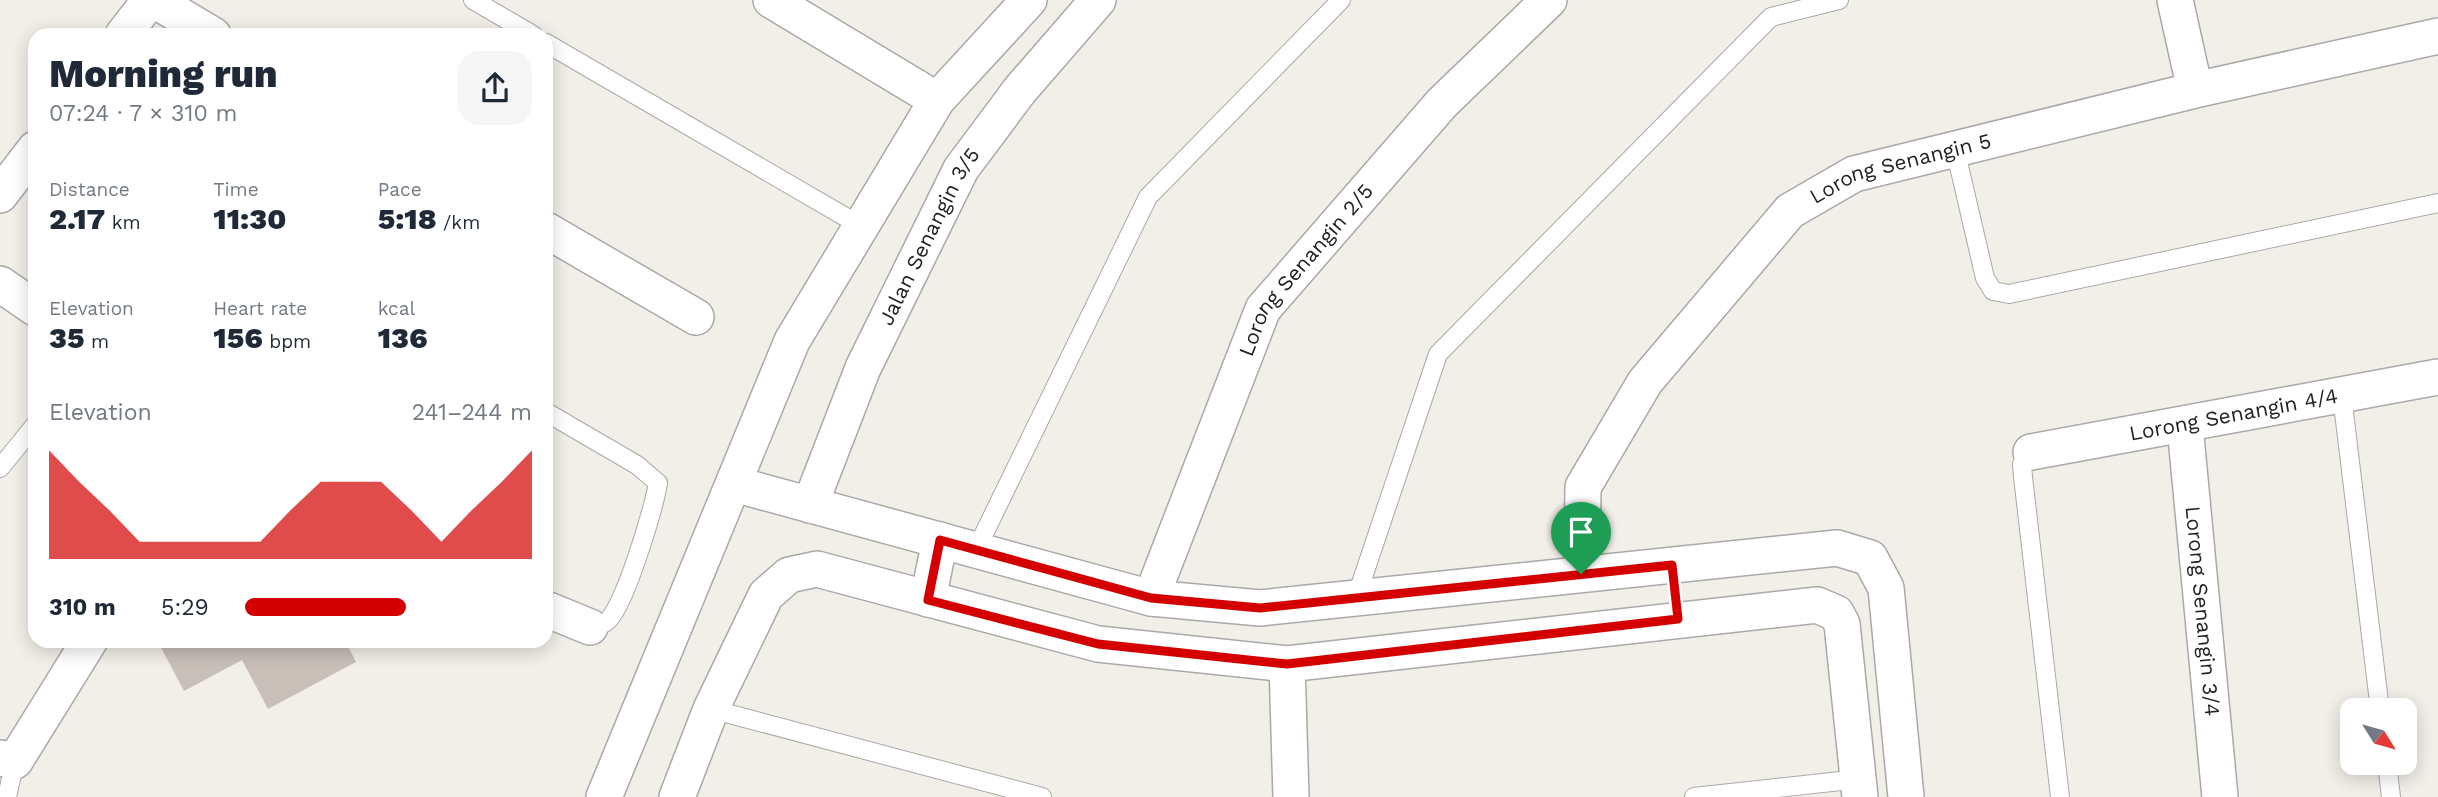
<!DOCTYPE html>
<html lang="en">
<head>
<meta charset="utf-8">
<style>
	:root { --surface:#fff; --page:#f6f6f7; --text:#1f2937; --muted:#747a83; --accent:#d40000 }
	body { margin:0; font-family:"Work Sans",sans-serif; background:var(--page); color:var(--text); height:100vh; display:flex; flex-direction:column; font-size:26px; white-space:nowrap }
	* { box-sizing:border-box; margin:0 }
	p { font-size:23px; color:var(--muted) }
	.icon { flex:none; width:38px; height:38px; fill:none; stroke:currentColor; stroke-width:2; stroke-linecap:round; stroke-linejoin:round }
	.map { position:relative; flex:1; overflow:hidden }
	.side { position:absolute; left:28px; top:28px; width:525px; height:620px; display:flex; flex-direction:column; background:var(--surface); border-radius:21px; box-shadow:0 4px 18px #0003 }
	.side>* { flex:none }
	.needle { width:46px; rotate:127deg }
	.fabs { position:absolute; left:2340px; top:698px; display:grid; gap:14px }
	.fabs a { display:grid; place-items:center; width:77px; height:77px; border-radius:14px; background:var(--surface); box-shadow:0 4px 18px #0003; font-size:35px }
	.pin { position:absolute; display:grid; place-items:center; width:60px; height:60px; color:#fff; margin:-72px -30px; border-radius:50% 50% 50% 0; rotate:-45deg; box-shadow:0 0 7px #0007 }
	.pin .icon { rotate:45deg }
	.round { display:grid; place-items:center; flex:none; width:74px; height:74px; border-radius:21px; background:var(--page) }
	.headline { display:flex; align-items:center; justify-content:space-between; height:119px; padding:0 21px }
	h1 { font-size:38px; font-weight:800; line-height:52px }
	.stats { display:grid; grid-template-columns:repeat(3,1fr); gap:10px; height:119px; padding:7px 21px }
	.stats div { display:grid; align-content:center }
	.stats b { font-size:30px; font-weight:800 }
	.stats small { font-size:19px; font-weight:400 }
	.stats p { font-size:19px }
	.chart { height:196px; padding:14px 21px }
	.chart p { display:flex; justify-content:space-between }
	.chart svg { width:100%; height:126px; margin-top:7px; fill:var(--accent); opacity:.7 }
	ul { padding:0 21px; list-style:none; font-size:23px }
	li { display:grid; grid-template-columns:112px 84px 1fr; align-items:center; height:52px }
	li i { height:18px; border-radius:9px; background:var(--accent) }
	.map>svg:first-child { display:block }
</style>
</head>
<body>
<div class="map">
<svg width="2438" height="797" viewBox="0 0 2438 797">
	<rect width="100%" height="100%" fill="#f2efe9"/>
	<!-- building -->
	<path fill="#c7bfb8" d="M 157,640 L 345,640 L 356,662 L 268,709 L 242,660 L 184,691 Z"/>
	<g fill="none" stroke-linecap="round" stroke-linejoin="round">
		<!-- service casing -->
		<g stroke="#a9a9a9" stroke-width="20">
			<g id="service">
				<path d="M 473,0 L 533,35"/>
				<path d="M 546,43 L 861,226"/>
				<path d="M 1955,149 L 1985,278 L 1993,291 L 2009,294 L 2438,203"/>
				<path d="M 2342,396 L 2380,710"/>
				<path d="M 546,412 L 637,465 L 658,483 C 654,507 624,610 606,622 C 602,625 595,626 590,627"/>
				<path d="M 2031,452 L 2022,464 L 2023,477 L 2060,797"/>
				<path d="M 0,468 L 35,425"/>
				<path d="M 976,550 L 1148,197 L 1341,0"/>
				<path d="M 1356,598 L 1438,354 L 1771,17 L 1839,0"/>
				<path d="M 711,709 L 1042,797"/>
				<path d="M 2387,763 L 2391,797"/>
				<path d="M 7,797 L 15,761"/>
				<path d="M 1694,797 L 1859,779"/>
			</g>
		</g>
		<!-- minor casing -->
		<g stroke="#a9a9a9" stroke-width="38">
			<g id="minor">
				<path d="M 154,0 L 213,35"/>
				<path d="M 771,0 L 937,100"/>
				<path d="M 2175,0 L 2195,90"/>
				<path d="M 123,35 L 150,0"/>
				<path d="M 0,195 L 35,149"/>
				<path d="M 546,230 L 696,317"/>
				<path d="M 0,284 L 35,308"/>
				<path id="s1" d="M 2185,426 L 2220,797"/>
				<path id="s2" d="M 2031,452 L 2438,377"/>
				<path d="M 734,484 L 1151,598 L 1260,608 L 1837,548 L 1870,558 L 1886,588 L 1906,797"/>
				<path id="s3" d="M 810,505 L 863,368 L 961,169 L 1020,90 L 1098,0"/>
				<path id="s4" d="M 1582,574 L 1583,487 L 1645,382 L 1790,211 L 1854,174 L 2195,90 L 2438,36"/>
				<path id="s5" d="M 1151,598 L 1263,309 L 1442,103 L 1549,0"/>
				<path d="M 928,599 L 940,540"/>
				<path d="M 546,609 L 590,627"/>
				<path d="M 1287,664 L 1291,797"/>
				<path d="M 0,758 L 15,761 L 90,640"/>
				<path d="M 604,797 L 792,341 L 937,100 L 1029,0"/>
				<path d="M 677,797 L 711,709 L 766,595 L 789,575 L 817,569 L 1098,644 L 1287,664 L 1817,605 L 1836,613 L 1842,624 L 1860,797"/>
			</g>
		</g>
		<!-- service -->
		<use href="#service" stroke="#fff" stroke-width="18"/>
		<!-- minor -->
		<use href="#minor" stroke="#fff" stroke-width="35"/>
	</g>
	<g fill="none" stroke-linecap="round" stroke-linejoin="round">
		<!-- route casing -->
		<g stroke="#fff" stroke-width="14">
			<path id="route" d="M 940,540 L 1151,598 L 1260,608 L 1672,565 L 1678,619 L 1287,664 L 1098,644 L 928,600 Z"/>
		</g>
		<!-- route -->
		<use href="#route" stroke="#d40000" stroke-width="9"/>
	</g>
	<g text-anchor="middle" stroke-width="6" stroke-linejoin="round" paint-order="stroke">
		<!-- street labels -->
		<g font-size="21" fill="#222" stroke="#fff">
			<text dy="7" stroke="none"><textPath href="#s4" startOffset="553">Lorong Senangin 5</textPath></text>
			<text dy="7" stroke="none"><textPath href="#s3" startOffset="294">Jalan Senangin 3/5</textPath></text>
			<text dy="7" stroke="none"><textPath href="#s5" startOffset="366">Lorong Senangin 2/5</textPath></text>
			<text dy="7" stroke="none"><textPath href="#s2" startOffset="206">Lorong Senangin 4/4</textPath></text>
			<text dy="7" stroke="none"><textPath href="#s1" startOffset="186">Lorong Senangin 3/4</textPath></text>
		</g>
	</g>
</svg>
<div class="fabs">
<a><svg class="needle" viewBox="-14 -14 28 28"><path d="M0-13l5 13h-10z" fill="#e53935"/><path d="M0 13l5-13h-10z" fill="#747a83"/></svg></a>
</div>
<div class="pin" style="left:1581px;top:574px;background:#1e9e55"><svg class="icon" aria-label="arrive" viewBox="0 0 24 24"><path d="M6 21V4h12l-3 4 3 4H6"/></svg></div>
<section class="side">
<div class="headline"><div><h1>Morning run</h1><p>07:24 · 7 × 310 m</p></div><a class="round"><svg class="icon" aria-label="share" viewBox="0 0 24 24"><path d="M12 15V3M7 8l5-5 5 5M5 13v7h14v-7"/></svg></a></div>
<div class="stats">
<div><p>Distance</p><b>2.17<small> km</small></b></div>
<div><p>Time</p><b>11:30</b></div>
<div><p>Pace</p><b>5:18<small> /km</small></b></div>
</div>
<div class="stats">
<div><p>Elevation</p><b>35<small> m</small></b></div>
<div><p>Heart rate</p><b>156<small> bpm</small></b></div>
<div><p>kcal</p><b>136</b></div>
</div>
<div class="chart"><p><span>Elevation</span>241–244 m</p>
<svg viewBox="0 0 160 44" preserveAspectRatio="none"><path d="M0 44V6L10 17L20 27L30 38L40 38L50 38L60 38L70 38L80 27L90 17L100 17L110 17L120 27L130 38L140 27L150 17L160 6V44z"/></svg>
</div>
<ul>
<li><b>310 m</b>5:29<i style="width:56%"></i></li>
</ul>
</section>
</div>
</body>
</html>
